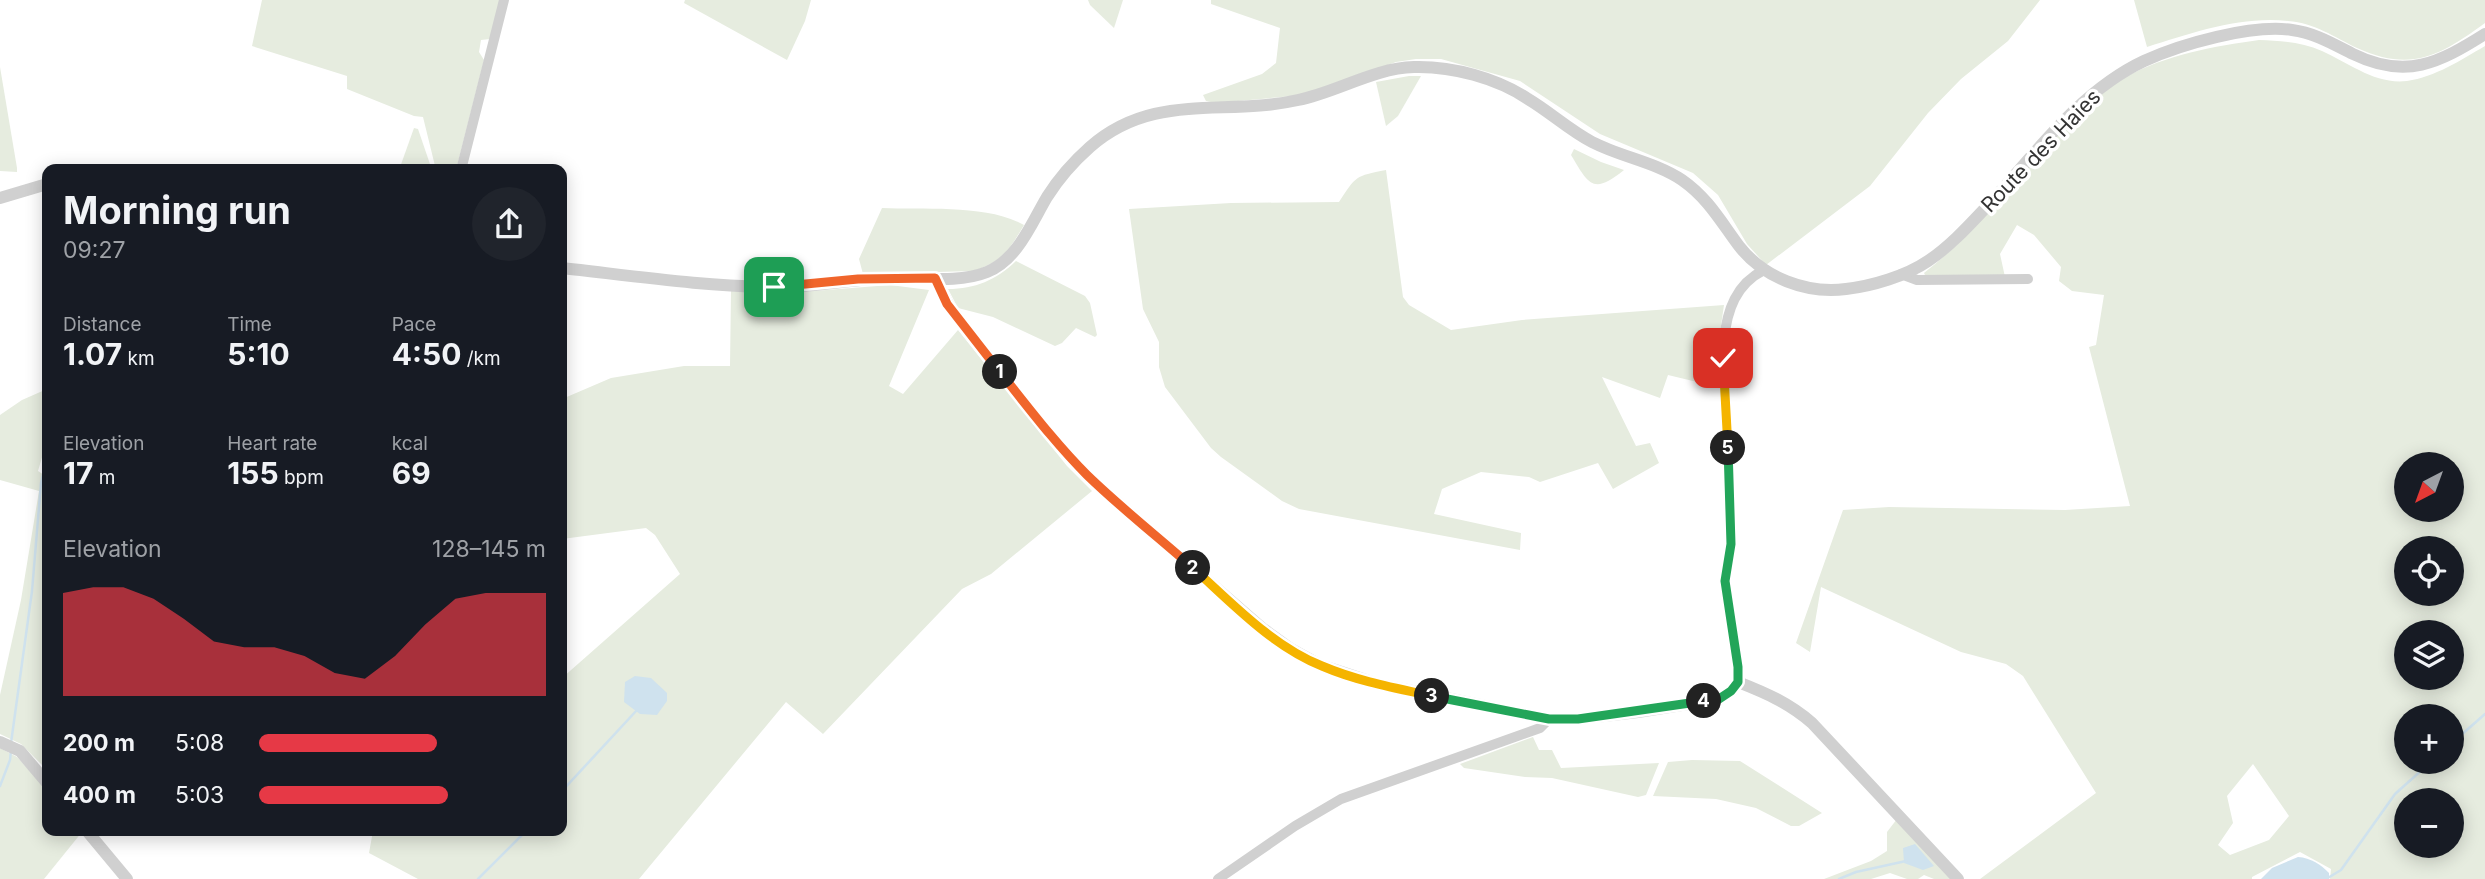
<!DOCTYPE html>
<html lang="en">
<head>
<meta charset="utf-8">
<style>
	:root { --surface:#171b24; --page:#20242c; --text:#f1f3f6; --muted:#9ea1a6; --accent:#e63946 }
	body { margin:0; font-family:Inter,sans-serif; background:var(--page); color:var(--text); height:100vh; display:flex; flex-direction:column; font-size:26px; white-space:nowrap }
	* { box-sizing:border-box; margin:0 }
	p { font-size:23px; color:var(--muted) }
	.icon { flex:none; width:38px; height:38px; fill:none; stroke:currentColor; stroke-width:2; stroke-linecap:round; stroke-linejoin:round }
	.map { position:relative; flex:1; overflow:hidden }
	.sheet { position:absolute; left:42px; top:164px; width:525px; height:672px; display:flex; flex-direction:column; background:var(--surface); border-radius:14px; box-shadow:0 4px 18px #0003 }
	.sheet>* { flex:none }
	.needle { width:46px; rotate:221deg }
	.controls { position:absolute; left:2394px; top:452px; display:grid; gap:14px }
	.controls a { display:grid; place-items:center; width:70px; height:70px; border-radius:50%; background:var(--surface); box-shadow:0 4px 18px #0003; font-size:35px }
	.pin { position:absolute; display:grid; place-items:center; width:60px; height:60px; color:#fff; margin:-30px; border-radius:14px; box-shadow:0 4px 10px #0006 }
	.km { position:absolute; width:35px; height:35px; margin:-18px; border-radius:50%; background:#222; color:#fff; font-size:19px; line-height:35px; text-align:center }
	.round { display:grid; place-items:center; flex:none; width:74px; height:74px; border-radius:37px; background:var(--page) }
	.summary { display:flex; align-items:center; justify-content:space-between; height:119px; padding:0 21px }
	h1 { font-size:38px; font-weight:700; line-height:52px }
	.stats { display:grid; grid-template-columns:repeat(3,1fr); gap:10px; height:119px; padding:7px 21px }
	.stats div { display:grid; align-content:center }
	.stats b { font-size:30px; font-weight:700 }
	.stats small { font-size:19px; font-weight:400 }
	.stats p { font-size:19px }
	.chart { height:196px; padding:14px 21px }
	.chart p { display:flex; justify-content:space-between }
	.chart svg { width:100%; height:126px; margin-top:7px; fill:var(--accent); opacity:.7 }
	ul { padding:0 21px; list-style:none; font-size:23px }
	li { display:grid; grid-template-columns:112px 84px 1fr; align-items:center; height:52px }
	li i { height:18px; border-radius:9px; background:var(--accent) }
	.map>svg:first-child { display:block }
</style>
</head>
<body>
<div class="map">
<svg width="2485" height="879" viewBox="0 0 2485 879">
	<rect width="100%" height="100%" fill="#fff"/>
	<!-- green -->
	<g fill="#e6ecdf" fill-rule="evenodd">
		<path d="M 262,0 L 500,0 L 490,39 L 481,40 L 479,52 L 484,60 L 456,170 L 436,170 L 423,117 L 414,116 L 347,89 L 347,76 L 252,46 Z"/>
		<path d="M 685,0 L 811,0 L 805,21 L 787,60 L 684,3 Z"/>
		<path d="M 1088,0 L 1123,0 L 1114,28 L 1090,5 Z"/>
		<path d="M 1211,0 L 2040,0 L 2008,41 L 1961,79 L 1928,113 L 1870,186 L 1766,265 L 1747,244 L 1718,195 L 1693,173 L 1600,134 L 1520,81 L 1441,59 L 1416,59 L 1396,62 L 1320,90 L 1293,96 L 1216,103 L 1206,101 L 1203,95 L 1262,74 L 1276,63 L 1280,28 L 1211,4 Z"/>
		<path d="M 2134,0 L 2485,0 L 2485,23 C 2441,55 2412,73 2357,48 C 2334,37 2315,23 2288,21 C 2239,16 2193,33 2147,47 Z"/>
		<path d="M 2259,40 C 2281,41 2302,42 2322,51 C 2349,63 2376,85 2407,81 C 2435,77 2461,60 2485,46 L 2485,879 L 2330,879 L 2331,869 L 2300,852 L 2252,877 L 2252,879 L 1980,879 L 2096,793 L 2023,676 L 2006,664 L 1961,652 L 1821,587 L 1810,652 L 1796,643 L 1843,510 L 1889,507 L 2065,510 L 2130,506 L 2089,347 L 2096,345 L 2104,295 L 2072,291 L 2059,281 L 2061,267 L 2034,235 L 2017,225 L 2000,254 L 2005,277 L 1927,279 L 1924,273 C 1939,261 1954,248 1968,234 C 2017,183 2064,112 2126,77 C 2165,55 2215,46 2259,40 ZM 2406,464 L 2452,464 L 2452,509 L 2406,509 ZM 2406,548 L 2452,548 L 2452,593 L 2406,593 ZM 2406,632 L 2452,632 L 2452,677 L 2406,677 ZM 2406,716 L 2452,716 L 2452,761 L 2406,761 ZM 2253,764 L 2289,816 L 2269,840 L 2230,855 L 2218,845 L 2233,823 L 2227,796 ZM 2406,800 L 2452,800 L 2452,845 L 2406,845 Z"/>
		<path d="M 0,67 L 17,168 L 17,172 L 0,171 Z"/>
		<path d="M 1409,76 L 1421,76 L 1398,116 L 1386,126 L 1376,82 Z"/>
		<path d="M 414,128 L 418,129 L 432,170 L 399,170 Z"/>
		<path d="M 1574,149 L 1601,162 L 1624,170 C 1593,195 1589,185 1571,155 Z"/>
		<path d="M 1386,170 L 1403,297 L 1409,305 L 1451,330 L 1522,320 L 1724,305 L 1719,339 L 1722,388 L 1668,375 L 1660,398 L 1602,377 L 1636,446 L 1650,443 L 1659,463 L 1613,489 L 1598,463 L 1540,482 L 1529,477 L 1481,472 L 1442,489 L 1434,514 L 1521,533 L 1520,550 L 1299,509 L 1282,501 L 1221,457 L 1211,448 L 1165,387 L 1159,367 L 1159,342 L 1143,309 L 1129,209 L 1231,203 L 1339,202 C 1356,176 1355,176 1386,170 Z"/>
		<path d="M 882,208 C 924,210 987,204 1024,225 C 1009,250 1002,262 973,271 L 863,274 L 859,259 Z"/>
		<path d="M 1016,261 L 1085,296 L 1090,303 L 1097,335 L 1095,337 L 1076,328 L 1062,343 L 1055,346 L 993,317 L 958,308 L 948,289 C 975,289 996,280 1016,261 Z"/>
		<path d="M 890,285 L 929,290 L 889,386 L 903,394 L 958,330 L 1067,466 L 1092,491 L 991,574 L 962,589 L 823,734 L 786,702 L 639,879 L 418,879 L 369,853 L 373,831 L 562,831 L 562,678 L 680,574 L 655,535 L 646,528 L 562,539 L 562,399 L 611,378 L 684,366 L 730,366 L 731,291 L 801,292 Z"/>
		<path d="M 47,389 L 47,440 L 38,471 L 47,477 L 47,770 L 21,744 L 0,734 L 0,695 L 21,600 L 39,491 L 0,480 L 0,415 L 22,400 Z"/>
		<path d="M 1533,737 L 1539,750 L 1552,750 L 1561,768 L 1659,763 L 1646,795 L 1638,797 L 1552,778 L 1525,777 L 1464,768 L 1460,764 Z"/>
		<path d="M 0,748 L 17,757 L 47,790 L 47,831 L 82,832 L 44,879 L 0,879 Z"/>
		<path d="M 1692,760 L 1740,761 L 1822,813 L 1799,826 L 1791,826 L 1756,808 L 1716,799 L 1653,796 L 1668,762 Z"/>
		<path d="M 1897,819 L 1951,879 L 1934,879 L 1924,875 L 1918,879 L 1907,879 L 1890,873 L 1871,879 L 1824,879 L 1871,861 L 1887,851 L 1887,832 Z"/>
	</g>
	<!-- water -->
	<g fill="#cfe2ee">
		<path d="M 635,676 L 651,678 L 667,693 L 667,701 L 657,715 L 640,714 L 624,702 L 625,682 Z"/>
		<path d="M 1915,844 L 1934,866 L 1923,870 L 1904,863 L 1903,848 Z"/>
		<path d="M 2298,857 C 2311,858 2320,864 2329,873 L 2329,879 L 2261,879 L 2272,868 Z"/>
	</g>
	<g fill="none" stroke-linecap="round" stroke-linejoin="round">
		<!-- stream -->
		<g stroke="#cfe2ee" stroke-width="2.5">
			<path d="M 11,743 L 32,591 L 41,483 L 47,459"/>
			<path d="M 2452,743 L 2485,714"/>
			<path d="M 0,786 L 10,760 L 11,750"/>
			<path d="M 562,791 L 637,710"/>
			<path d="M 478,879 L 526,831"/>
			<path d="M 1839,879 L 1856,872 L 1906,861"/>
			<path d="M 2326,879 L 2341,870 L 2395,794 L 2432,761"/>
		</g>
		<!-- minor -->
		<g stroke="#d0d0d0" stroke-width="10">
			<path d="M 461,170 L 504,0"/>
			<path d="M 1901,274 L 1917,280 L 2028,279"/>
			<path d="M 1738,682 L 1738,667 L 1725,581 L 1731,544 L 1724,340 C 1727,310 1736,284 1764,270"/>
			<path d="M 1218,879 L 1295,826 L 1341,799 L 1540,728 L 1549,719"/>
		</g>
		<!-- tertiary -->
		<g stroke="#d0d0d0" stroke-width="12">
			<path d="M 0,198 L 47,184"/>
			<path d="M 562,268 C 634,276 708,287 780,287 C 816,287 852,279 889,278 C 920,277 957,284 987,272 C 1018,259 1031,224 1047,197 C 1059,178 1073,162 1090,147 C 1154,91 1223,117 1298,100 C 1337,92 1374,68 1414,67 C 1452,66 1497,78 1528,99 C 1550,112 1569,130 1592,142 C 1621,157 1655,162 1682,180 C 1708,198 1721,222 1739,246 C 1764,278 1806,294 1846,289 C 1872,286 1906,276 1928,261 C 1952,245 1972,222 1992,201 C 2037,151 2082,90 2144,61 C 2181,44 2252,24 2292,30 C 2315,33 2333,44 2353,54 C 2406,80 2439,63 2485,34"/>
			<path d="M 935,278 L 948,304 L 960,320 L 1040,424 L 1085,474 L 1262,628 L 1291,649 L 1320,665 L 1378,684 L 1549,719 L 1578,719 L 1638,712 L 1719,699 L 1731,691 L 1738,682 C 1766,693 1789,703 1812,723 L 1958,879"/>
			<path d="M 0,742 L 20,751 L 47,783"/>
			<path d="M 87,831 L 127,879"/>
		</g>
	</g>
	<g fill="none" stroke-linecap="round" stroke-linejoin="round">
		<!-- split-1 casing -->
		<g stroke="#fff" stroke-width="14">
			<path id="split-1" d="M 774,287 L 858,279 L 935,278 L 947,304 L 1000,372"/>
		</g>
		<!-- split-2 casing -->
		<g stroke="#fff" stroke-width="14">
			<path id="split-2" d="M 1000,372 C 1028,407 1055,443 1087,475 C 1121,508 1158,537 1193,568"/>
		</g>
		<!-- split-3 casing -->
		<g stroke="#fff" stroke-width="14">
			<path id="split-3" d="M 1193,568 C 1232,603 1272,646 1322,666 C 1357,681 1395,688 1432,696"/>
		</g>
		<!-- split-4 casing -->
		<g stroke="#fff" stroke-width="14">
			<path id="split-4" d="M 1432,696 L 1549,719 L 1578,719 L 1704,701"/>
		</g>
		<!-- split-5 casing -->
		<g stroke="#fff" stroke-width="14">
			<path id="split-5" d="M 1704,701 L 1719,699 L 1731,691 L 1738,682 L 1738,667 L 1725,581 L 1731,544 L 1728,448"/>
		</g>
		<!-- split-6 casing -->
		<g stroke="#fff" stroke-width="14">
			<path id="split-6" d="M 1723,358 L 1728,448"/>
		</g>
		<!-- split-1 -->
		<use href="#split-1" stroke="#f0652b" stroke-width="9"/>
		<!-- split-2 -->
		<use href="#split-2" stroke="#f0652b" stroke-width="9"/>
		<!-- split-3 -->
		<use href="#split-3" stroke="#f5b400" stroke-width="9"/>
		<!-- split-4 -->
		<use href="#split-4" stroke="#22a559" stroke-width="9"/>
		<!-- split-5 -->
		<use href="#split-5" stroke="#22a559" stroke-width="9"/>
		<!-- split-6 -->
		<use href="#split-6" stroke="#f5b400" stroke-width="9"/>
	</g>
	<g text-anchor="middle" stroke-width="7" stroke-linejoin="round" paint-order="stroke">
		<!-- street labels -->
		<g font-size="21" fill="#333" stroke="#fff">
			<text transform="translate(2041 151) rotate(-46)" y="7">Route des Haies</text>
		</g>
	</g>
</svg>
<div class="controls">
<a><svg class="needle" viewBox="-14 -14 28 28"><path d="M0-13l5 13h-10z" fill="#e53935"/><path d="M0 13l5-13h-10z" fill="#9ea1a6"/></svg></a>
<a><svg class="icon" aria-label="locate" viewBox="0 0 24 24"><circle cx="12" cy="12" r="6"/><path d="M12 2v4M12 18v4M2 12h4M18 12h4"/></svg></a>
<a><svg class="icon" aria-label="layers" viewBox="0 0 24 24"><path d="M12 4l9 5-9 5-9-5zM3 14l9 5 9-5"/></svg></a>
<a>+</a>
<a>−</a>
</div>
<div class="pin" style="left:774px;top:287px;background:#1e9e55"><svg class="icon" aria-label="arrive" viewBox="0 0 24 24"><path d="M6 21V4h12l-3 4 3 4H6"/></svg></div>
<div class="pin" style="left:1723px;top:358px;background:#d93025"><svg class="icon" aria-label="check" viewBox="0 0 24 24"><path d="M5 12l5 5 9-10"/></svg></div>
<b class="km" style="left:1000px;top:372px">1</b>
<b class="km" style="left:1193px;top:568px">2</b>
<b class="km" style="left:1432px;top:696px">3</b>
<b class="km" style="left:1704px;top:701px">4</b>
<b class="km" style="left:1728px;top:448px">5</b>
<section class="sheet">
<div class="summary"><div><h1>Morning run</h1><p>09:27</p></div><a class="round"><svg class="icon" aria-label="share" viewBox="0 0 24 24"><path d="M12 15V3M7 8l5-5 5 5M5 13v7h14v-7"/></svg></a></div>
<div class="stats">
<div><p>Distance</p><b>1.07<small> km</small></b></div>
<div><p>Time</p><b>5:10</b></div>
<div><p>Pace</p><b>4:50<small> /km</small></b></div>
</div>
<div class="stats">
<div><p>Elevation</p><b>17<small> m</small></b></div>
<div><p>Heart rate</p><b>155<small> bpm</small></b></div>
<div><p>kcal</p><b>69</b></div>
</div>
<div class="chart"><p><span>Elevation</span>128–145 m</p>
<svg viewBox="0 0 160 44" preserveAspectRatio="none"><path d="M0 44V8L10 6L20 6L30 10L40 17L50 25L60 27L70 27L80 30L90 36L100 38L110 30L120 19L130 10L140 8L150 8L160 8V44z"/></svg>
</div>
<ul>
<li><b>200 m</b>5:08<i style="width:62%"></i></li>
<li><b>400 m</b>5:03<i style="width:66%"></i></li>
</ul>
</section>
</div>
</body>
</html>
